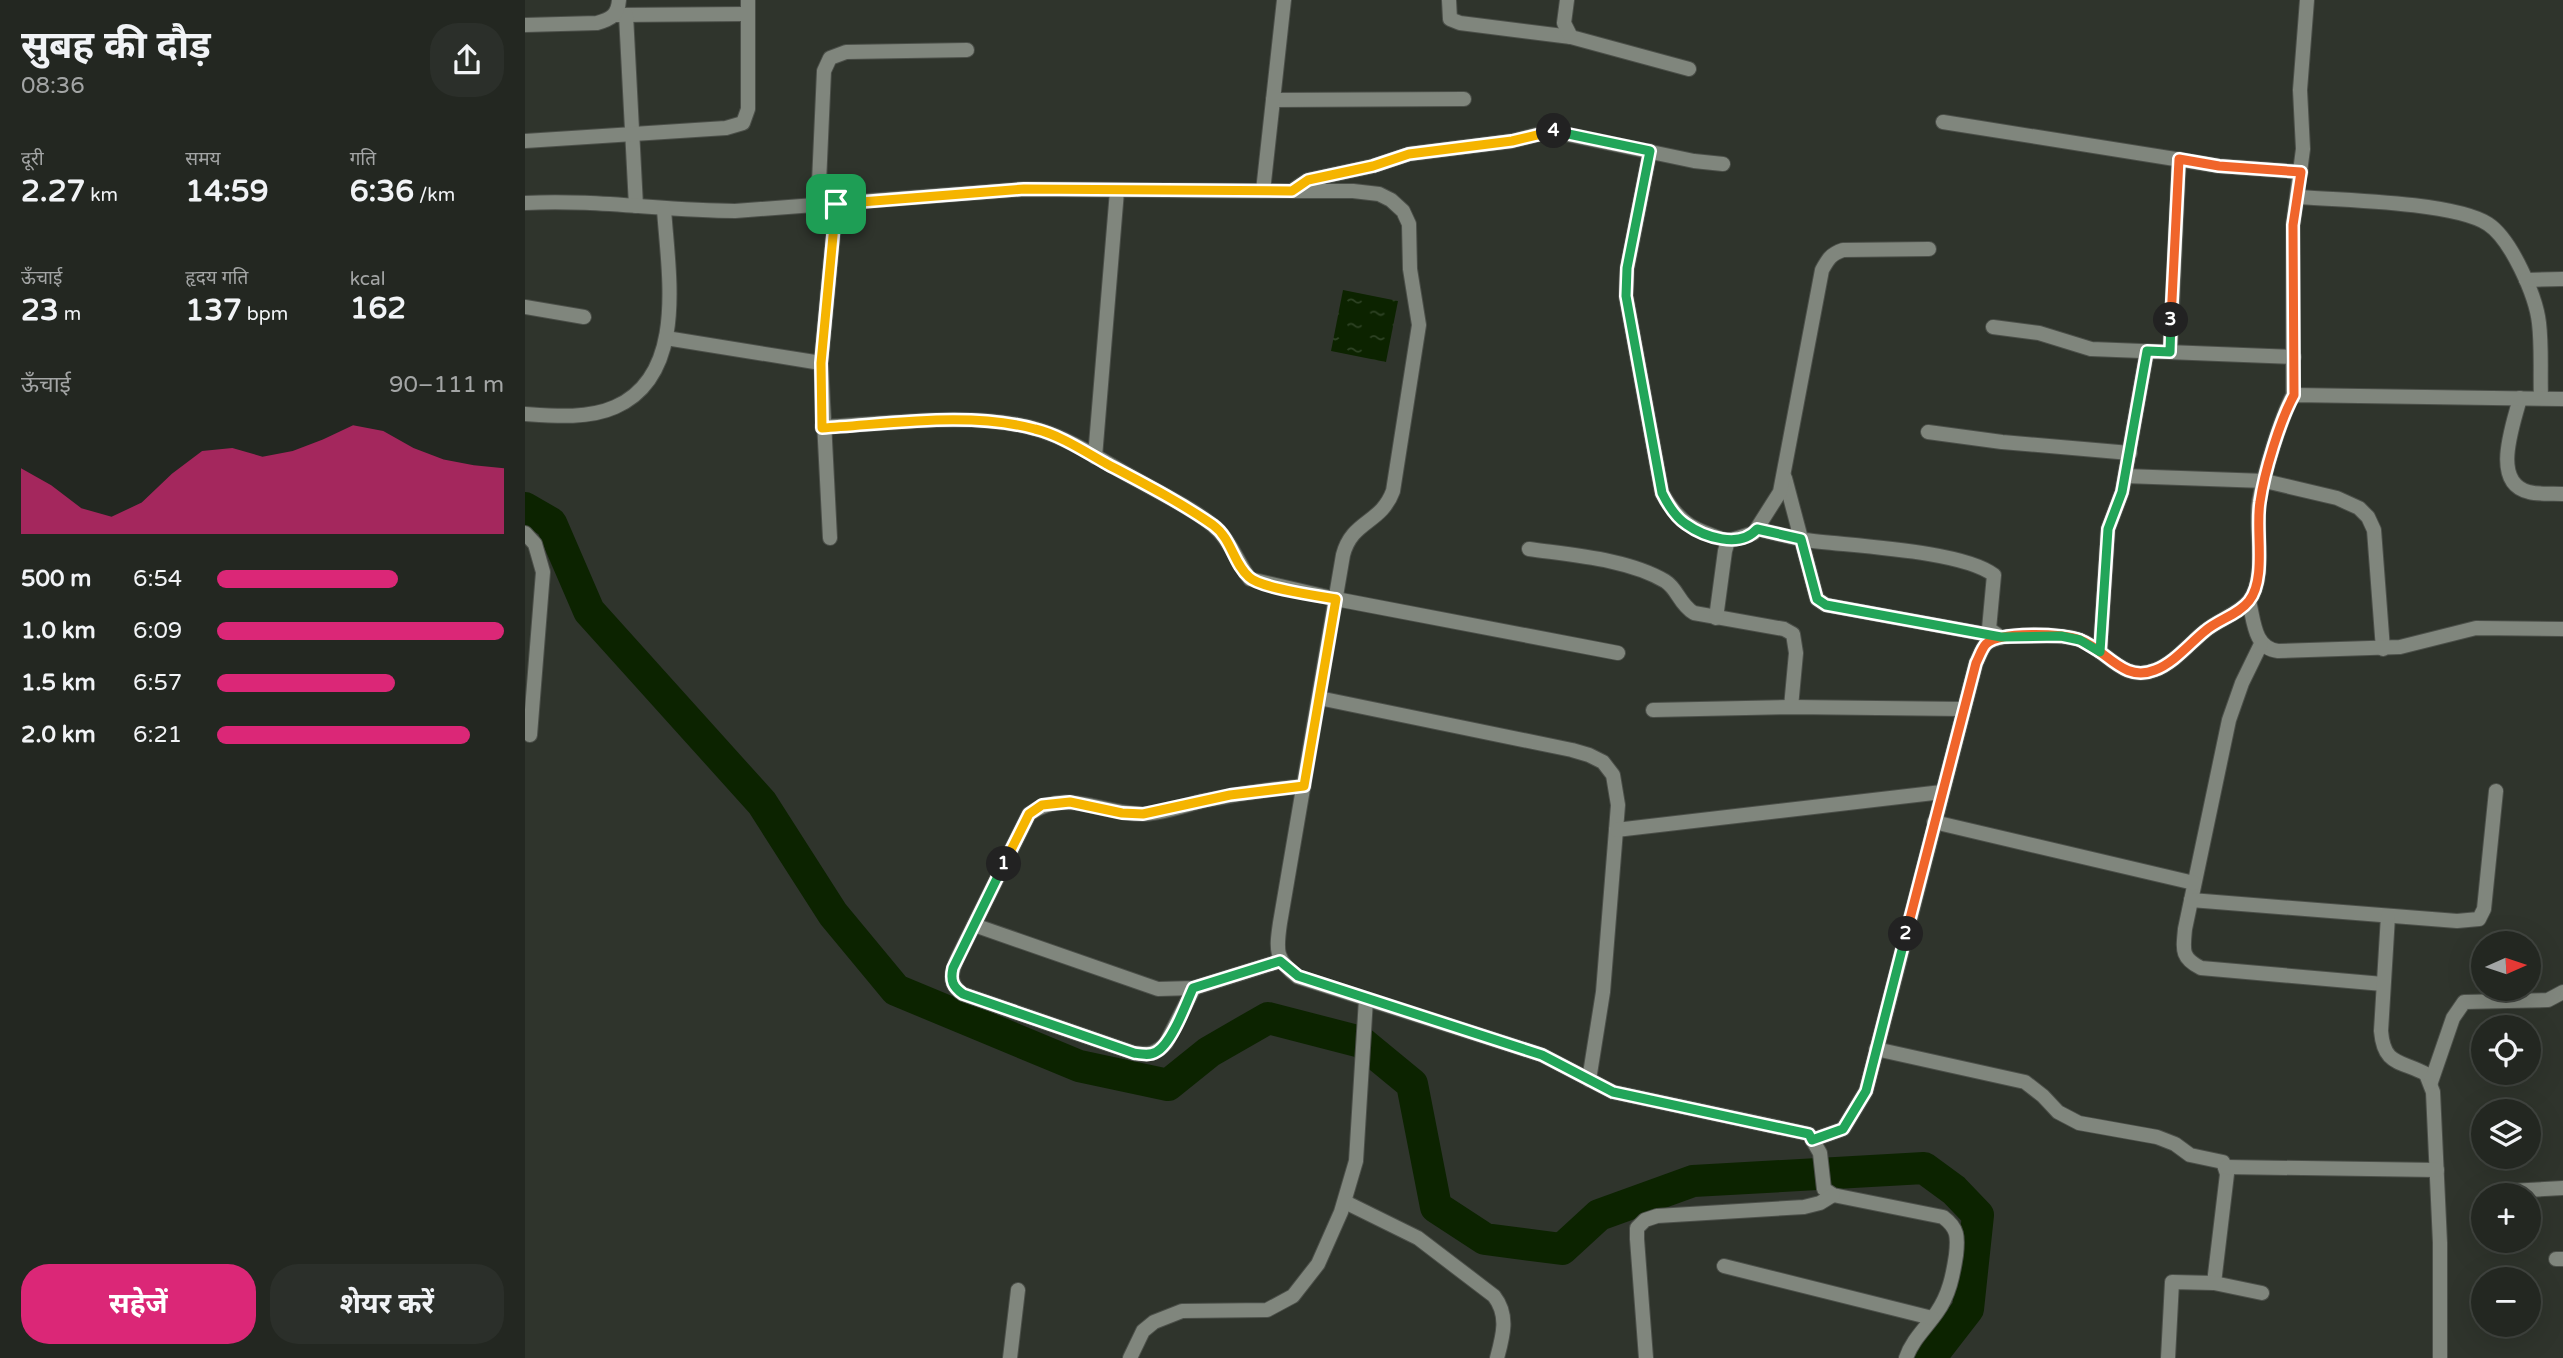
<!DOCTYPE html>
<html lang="hi">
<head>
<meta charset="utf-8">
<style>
	:root { --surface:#232721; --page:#2b2f2a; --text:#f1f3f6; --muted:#a3a5a5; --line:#40443f; --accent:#db2777 }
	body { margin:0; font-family:"Varela Round","Noto Sans Devanagari",sans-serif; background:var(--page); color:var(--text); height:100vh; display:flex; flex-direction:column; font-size:26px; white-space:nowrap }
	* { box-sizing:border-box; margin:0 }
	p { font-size:23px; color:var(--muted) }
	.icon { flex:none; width:38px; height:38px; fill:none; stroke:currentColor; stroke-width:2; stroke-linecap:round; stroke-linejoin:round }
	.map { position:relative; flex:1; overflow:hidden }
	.sheet { display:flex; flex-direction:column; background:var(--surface); width:525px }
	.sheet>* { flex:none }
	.needle { width:46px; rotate:87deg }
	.buttons { position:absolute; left:1946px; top:931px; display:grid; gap:14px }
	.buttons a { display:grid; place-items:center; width:70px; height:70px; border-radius:50%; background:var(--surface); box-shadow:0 7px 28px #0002,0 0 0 2px var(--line); font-size:35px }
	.pin { position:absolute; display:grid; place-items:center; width:60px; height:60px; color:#fff; margin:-30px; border-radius:14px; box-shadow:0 4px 10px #0006 }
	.km { position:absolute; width:35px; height:35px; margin:-18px; border-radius:50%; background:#222; color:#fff; font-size:19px; line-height:35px; text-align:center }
	.round { display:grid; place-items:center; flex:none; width:74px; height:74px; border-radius:28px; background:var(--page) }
	.summary { display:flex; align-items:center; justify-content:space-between; height:119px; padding:0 21px }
	h1 { font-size:38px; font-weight:700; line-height:52px }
	.metrics { display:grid; grid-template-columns:repeat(3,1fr); gap:10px; height:119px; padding:7px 21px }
	.metrics div { display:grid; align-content:center }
	.metrics b { font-size:30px; font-weight:700 }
	.metrics small { font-size:19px; font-weight:400 }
	.metrics p { font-size:19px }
	.chart { height:196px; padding:14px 21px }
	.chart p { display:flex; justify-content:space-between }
	.chart svg { width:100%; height:126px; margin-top:7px; fill:var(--accent); opacity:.7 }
	.button { display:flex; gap:14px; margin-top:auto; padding:14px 21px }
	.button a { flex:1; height:80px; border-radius:28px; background:var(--accent); color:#fff; font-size:28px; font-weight:700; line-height:80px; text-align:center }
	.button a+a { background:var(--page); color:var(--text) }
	ul { padding:0 21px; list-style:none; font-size:23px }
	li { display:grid; grid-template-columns:112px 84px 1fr; align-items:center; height:52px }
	li i { height:18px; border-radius:9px; background:var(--accent) }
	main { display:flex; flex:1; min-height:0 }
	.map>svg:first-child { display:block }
</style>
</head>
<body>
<main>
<section class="sheet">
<div class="summary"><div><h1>सुबह की दौड़</h1><p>08:36</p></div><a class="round"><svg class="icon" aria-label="share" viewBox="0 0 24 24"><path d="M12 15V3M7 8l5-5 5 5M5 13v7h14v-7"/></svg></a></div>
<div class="metrics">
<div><p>दूरी</p><b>2.27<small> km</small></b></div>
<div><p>समय</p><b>14:59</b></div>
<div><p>गति</p><b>6:36<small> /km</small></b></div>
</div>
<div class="metrics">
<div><p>ऊँचाई</p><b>23<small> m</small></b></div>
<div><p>हृदय गति</p><b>137<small> bpm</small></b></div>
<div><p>kcal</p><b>162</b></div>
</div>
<div class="chart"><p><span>ऊँचाई</span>90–111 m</p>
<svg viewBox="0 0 160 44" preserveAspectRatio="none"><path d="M0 44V21L10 27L20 35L30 38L40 33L50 23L60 15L70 14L80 17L90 15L100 11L110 6L120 8L130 14L140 18L150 20L160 21V44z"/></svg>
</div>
<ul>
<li><b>500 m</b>6:54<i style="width:63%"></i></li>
<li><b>1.0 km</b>6:09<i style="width:100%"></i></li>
<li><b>1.5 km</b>6:57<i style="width:62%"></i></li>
<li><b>2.0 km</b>6:21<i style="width:88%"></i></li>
</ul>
<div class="button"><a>सहेजें</a><a>शेयर करें</a></div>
</section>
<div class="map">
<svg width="2038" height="1358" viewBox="0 0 2038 1358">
	<defs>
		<pattern id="water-ripples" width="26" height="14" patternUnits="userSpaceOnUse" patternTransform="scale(1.75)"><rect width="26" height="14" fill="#0c2300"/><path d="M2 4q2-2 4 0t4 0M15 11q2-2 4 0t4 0" fill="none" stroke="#2f4325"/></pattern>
	</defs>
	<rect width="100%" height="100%" fill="#2f342c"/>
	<!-- water -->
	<path fill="url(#water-ripples)" d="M 818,290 L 873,301 L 861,362 L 806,351 Z"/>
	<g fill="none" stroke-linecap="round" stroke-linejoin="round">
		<!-- river -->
		<path stroke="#0c2300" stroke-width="32" d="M 0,508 L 26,523 L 64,611 L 237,803 L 308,914 L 371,990 L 554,1066 L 643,1085 L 684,1052 L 743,1018 L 836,1042 L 887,1084 L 911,1207 L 960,1239 L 1037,1249 L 1074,1215 L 1168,1181 L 1399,1168 L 1429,1190 L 1453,1215 L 1443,1309 L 1405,1358"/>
		<!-- street casing -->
		<g stroke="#4b4f49" stroke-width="16">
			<g id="street">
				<path d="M 924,0 L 925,19 L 935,23 L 1046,37"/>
				<path d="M 1042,0 L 1039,23 L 1046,37 L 1164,69"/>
				<path d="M 90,15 L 221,14"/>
				<path d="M 101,15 L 111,206"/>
				<path d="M 0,25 L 72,23 C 86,19 93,15 94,0"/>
				<path d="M 748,100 L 939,99"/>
				<path d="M 1418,122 L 1694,166 L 1776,172"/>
				<path d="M 0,141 L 201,128 L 218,123 L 223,109 L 223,0"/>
				<path d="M 1125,151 L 1102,269 L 1101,296 L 1137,493 C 1155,525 1170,530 1203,541"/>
				<path d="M 768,190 L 783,180 L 848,166 L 884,154 L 987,141 L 1026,131 L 1169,161 L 1198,164"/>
				<path d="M 738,191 L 828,191 L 854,194 L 866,200 L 878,211 L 884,224 L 885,269 L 894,325 L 868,491 C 856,524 827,520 818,555 L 755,923 C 751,950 750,960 773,977 L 1017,1055 L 1088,1092 L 1284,1134 L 1295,1153 L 1299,1189 L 1308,1195 L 1418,1217 C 1433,1228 1433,1237 1431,1255 C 1428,1275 1424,1295 1412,1312 C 1401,1328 1387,1340 1381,1358"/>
				<path d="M 1772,197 C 1816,200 1929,202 1963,224 C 1986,239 2011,296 2014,323 C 2017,348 2015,373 2016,398"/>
				<path d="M 0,203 C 70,199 140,211 210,211 L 499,189 L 738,191 L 759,0"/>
				<path d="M 293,205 L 299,71 L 305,58 L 321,52 L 442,50"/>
				<path d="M 2001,280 L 2038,279"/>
				<path d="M 0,307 L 59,317"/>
				<path d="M 1468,327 L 1514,333 L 1566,349 L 1769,357"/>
				<path d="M 141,338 L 296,363"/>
				<path d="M 1645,352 L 1654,159"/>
				<path d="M 1768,395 L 1768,225 L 1778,149 L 1775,90 L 1782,0"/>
				<path d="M 1995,398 C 1989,423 1965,483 2004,492 C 2015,495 2027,493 2038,494"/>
				<path d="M 0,414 C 29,416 63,419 90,407 C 163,375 143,272 139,209"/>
				<path d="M 297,427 C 362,424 449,411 511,429 C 547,439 582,464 616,482 C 637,494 676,513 693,530 C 707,544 713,563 725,579 L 811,599 L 1093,653"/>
				<path d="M 1403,432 L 1477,442 L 1605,453"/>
				<path d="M 570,457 L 592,191"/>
				<path d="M 1600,476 L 1740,481 L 1812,498 L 1834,508 L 1843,517 L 1849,530 L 1858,649"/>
				<path d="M 1260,478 L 1292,599 L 1301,605 L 1476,637"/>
				<path d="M 1232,529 C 1248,533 1264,537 1280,540 C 1325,546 1437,550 1469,575 L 1464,629 L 1474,636"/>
				<path d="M 0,533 L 10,544 L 18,572 L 5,735"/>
				<path d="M 305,538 L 296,363 L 311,204"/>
				<path d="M 1004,549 C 1046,555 1103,559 1140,581 C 1153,589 1154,604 1169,613 L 1259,629 L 1268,634 L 1271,653 L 1266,707"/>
				<path d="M 1724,601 C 1729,621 1729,648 1753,651 L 1875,647 L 1951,628 L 2038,629"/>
				<path d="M 1191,618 L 1200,551 L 1203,541 L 1229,533 L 1255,492 L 1297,270 C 1303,259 1306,254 1318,250 L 1404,249"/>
				<path d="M 1736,644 L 1717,683 L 1704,720 L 1660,929 C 1658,950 1656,958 1676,968 L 1858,984"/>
				<path d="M 1575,652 L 1583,529 L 1597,492 L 1622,351"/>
				<path d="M 794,698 L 1047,750 L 1064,755 L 1078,762 L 1088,775 L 1093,805 L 1078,992 L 1064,1080"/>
				<path d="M 1128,710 L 1266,707 L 1439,709"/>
				<path d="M 1409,822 L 1669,883"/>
				<path d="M 1091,830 L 1417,792"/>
				<path d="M 1666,900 L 1932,921 L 1954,919 L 1959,909 L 1971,791"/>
				<path d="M 1863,916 L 1856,1031 C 1859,1066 1875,1060 1901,1074 L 1908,1092 L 1915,1243 L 1915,1358"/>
				<path d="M 449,925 L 633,989 L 669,988 L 755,961"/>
				<path d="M 669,988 L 641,1043 C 631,1054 623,1055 609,1053 L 438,994 C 422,983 426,971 434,955 L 504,814 C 542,787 577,815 619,814 C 639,813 658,806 677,801 C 711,794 745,789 779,786"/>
				<path d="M 1351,1049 L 1500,1082 L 1518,1096 L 1533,1112 L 1554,1123 L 1632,1137 L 1650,1144 L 1665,1155 L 1698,1162 L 1702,1174 L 1689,1283"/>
				<path d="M 1906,1082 L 1928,1018 L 1939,1002 L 2023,1000 L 2038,992"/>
				<path d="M 1287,1140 L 1318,1129 L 1341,1091 L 1451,663 C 1454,657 1457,648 1461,644 C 1474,631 1539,634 1555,640 C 1582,650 1598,683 1630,670 C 1649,663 1665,643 1680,631 C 1694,619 1712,615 1724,601 C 1742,577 1730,530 1734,502 C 1739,473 1755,420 1768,395 L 2038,399"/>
				<path d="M 1701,1167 L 1912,1170"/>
				<path d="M 1985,1191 L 2038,1188"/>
				<path d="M 820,1202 L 893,1238 L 969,1296 C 984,1315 978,1336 972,1358"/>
				<path d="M 2031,1259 L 2038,1259"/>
				<path d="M 1199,1266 L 1407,1318"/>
				<path d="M 485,1358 L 493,1290"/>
				<path d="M 605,1358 L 618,1331 L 629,1322 L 657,1311 L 742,1310 L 768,1296 L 793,1264 L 816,1212 L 831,1161 L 841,999"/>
				<path d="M 1121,1358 L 1112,1239 L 1112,1228 L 1120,1220 L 1132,1216 L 1279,1207 L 1295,1203 L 1308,1195"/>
				<path d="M 1643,1358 L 1647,1282 L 1689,1283 L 1737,1293"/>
			</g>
		</g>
		<!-- street -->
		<use href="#street" stroke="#80867d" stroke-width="14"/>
	</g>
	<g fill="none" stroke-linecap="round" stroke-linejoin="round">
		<!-- split-1 casing -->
		<g stroke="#fff" stroke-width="14">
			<path id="split-1" d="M 311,204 L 296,363 L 297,428 C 365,424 444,411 510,429 C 535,435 559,451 582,464 C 618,483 655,502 688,525 C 707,539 708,563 724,577 C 735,588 793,596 811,599 L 779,786 L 705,795 L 618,814 L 597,813 L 545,802 L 517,805 L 504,814 L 479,864"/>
		</g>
		<!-- split-2 casing -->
		<g stroke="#fff" stroke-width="14">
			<path id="split-2" d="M 479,864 L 428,968 C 425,981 428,987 438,994 L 609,1053 C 616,1054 625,1056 631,1052 C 646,1045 661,1004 668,988 L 755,961 L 773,976 L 1017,1055 L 1088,1092 L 1284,1134 L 1287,1140 L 1318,1129 L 1341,1091 L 1381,934"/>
		</g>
		<!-- split-3 casing -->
		<g stroke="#fff" stroke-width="14">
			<path id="split-3" d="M 1381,934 L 1451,663 C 1454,657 1457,648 1461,644 C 1474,631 1539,633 1555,640 C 1582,650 1598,683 1630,670 C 1649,663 1665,643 1680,631 C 1694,619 1713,615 1724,601 C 1742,578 1730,530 1735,502 C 1739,473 1755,420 1769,395 L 1768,225 L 1776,172 L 1694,166 L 1654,159 L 1646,320"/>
		</g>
		<!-- split-4 casing -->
		<g stroke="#fff" stroke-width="14">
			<path id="split-4" d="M 1029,131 L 1125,151 L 1102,268 L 1101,296 L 1137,493 C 1143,505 1150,517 1161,524 C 1179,537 1215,549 1232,529 L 1276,539 L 1292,599 L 1301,605 L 1476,637 L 1536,636 L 1555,640 L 1575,652 L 1583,529 L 1597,492 L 1622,351 L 1645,352 L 1646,320"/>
		</g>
		<!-- split-5 casing -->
		<g stroke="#fff" stroke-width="14">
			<path id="split-5" d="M 311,204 L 499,189 L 767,191 L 783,180 L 848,166 L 884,154 L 987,141 L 1029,131"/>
		</g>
		<!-- split-1 -->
		<use href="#split-1" stroke="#f5b400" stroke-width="9"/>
		<!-- split-2 -->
		<use href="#split-2" stroke="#22a559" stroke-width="9"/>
		<!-- split-3 -->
		<use href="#split-3" stroke="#f0652b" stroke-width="9"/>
		<!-- split-4 -->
		<use href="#split-4" stroke="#22a559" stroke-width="9"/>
		<!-- split-5 -->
		<use href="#split-5" stroke="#f5b400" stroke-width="9"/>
	</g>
</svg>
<div class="buttons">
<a><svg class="needle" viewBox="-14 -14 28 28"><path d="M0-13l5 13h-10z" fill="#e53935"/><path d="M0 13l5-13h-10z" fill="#a3a5a5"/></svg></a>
<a><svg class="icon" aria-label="locate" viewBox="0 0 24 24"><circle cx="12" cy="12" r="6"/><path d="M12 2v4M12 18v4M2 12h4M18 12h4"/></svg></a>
<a><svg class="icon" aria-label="layers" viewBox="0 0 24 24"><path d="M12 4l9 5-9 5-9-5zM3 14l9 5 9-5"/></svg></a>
<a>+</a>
<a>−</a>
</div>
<div class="pin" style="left:311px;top:204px;background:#1e9e55"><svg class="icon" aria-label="arrive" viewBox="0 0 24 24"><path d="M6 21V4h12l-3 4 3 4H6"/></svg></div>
<b class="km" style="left:479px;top:864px">1</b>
<b class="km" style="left:1381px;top:934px">2</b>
<b class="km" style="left:1646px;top:320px">3</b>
<b class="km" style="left:1029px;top:131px">4</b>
</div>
</main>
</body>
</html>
